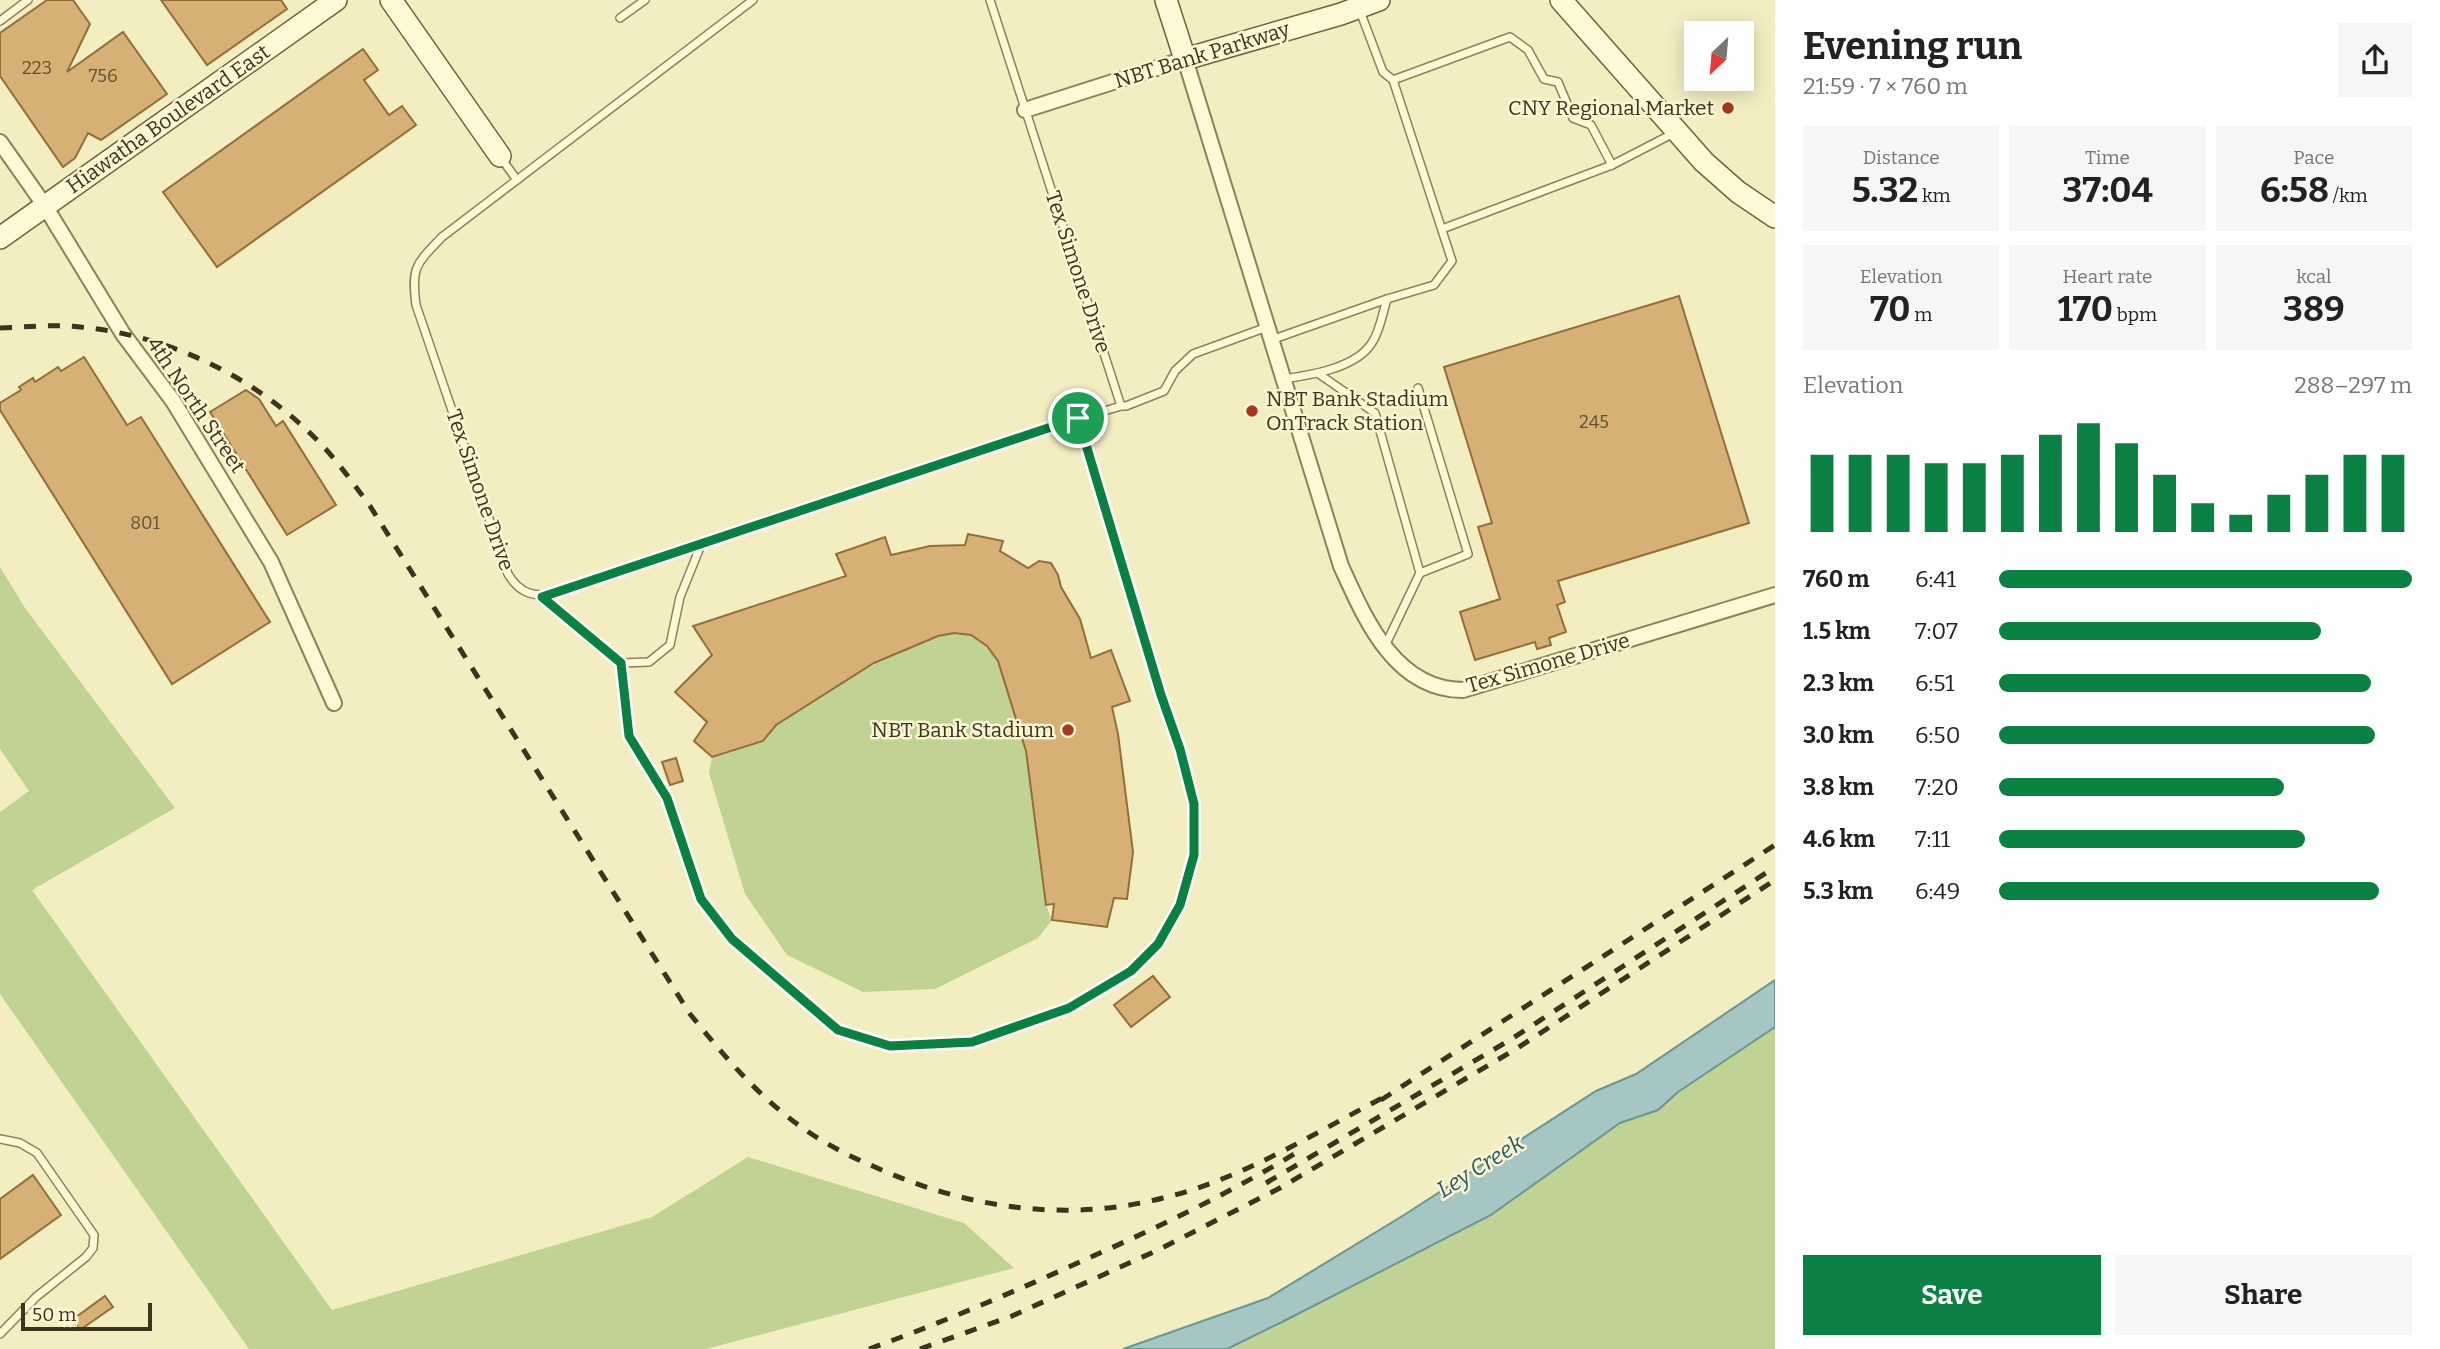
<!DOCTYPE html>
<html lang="en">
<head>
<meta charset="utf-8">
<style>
	:root { --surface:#fff; --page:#f6f6f6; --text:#222; --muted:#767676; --accent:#0b8043 }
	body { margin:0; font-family:Bitter,serif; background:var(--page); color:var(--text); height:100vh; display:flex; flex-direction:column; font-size:26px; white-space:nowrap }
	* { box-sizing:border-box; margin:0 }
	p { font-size:23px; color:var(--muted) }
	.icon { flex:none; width:38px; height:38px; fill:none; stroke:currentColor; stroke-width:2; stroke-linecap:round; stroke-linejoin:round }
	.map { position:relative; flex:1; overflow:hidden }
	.drawer { display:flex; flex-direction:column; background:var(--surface); width:665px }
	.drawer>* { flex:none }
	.needle { width:46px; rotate:206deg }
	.tools { position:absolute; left:1684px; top:21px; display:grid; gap:14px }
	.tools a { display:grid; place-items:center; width:70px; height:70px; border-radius:0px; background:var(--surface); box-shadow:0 4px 18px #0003; font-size:35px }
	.scale { position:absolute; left:21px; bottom:18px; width:131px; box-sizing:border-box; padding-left:7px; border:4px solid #3e331d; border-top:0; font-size:19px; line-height:24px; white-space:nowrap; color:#3e331d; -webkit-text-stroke:5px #faf6d3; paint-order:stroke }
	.pin { position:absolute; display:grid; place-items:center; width:60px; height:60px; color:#fff; margin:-30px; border:4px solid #fff; border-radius:50%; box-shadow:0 2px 7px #0007 }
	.round { display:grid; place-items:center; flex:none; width:74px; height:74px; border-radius:0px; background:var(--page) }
	.head { display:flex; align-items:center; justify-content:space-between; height:119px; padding:0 28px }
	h1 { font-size:38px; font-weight:700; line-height:52px }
	.metrics { display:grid; grid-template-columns:repeat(3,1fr); gap:10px; height:119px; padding:7px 28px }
	.metrics div { display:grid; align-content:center; border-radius:0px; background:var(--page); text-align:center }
	.metrics b { font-size:35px; font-weight:700 }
	.metrics small { font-size:19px; font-weight:400 }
	.metrics p { font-size:19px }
	.chart { height:196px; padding:14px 28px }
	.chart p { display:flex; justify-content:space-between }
	.chart svg { width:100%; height:126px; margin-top:7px; stroke:var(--accent); stroke-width:6 }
	.cta { display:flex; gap:14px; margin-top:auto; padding:14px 28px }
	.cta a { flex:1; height:80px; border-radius:0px; background:var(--accent); color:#fff; font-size:28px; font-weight:700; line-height:80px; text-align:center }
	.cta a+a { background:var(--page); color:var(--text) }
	ul { padding:0 28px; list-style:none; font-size:23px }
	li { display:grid; grid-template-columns:112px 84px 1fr; align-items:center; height:52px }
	li i { height:18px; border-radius:9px; background:var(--accent) }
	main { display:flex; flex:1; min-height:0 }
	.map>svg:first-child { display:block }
</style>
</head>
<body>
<main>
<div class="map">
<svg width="1775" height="1349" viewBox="0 0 1775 1349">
	<rect width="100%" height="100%" fill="#f3eec2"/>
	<!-- green -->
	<g fill="#c0d395">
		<path d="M 0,567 L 25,608 L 175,808 L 32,890 L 332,1310 L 652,1217 L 748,1157 L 964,1223 L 1014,1268 L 706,1349 L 249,1349 L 0,994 L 0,812 L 29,791 L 0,749 Z"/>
		<path d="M 954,633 L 971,635 L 987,646 L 998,661 L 1026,751 L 1046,905 L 1052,920 L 1038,938 L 935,989 L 863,992 L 787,955 L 745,894 L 709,773 L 712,757 C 734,746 758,736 779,723 C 835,689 889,648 954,633 Z"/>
		<path d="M 1775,1027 L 1775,1349 L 1227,1349 L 1491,1215 L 1620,1123 L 1658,1110 L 1678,1092 Z"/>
	</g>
	<!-- water -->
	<path fill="#a5c6c2" stroke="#6a9693" stroke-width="2" d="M 1775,980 L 1775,1027 L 1678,1092 L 1658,1110 L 1620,1123 L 1491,1215 L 1284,1321 L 1227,1349 L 1123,1349 L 1268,1298 L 1404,1215 L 1596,1091 L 1636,1074 Z"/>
	<!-- building -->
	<g fill="#d6b074" stroke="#936e39" stroke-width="2">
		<path d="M 47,0 L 73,0 L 90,24 L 67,72 L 123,32 L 167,94 L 101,140 L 88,133 L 75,158 L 63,167 L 0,76 L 0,33 Z"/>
		<path d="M 161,0 L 281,0 L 287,9 L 207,65 Z"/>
		<path d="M 363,49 L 378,70 L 364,80 L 389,115 L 402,106 L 416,125 L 217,267 L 163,192 Z"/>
		<path d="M 1679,296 L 1749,523 L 1558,581 L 1565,602 L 1557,605 L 1566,632 L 1549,638 L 1551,645 L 1537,649 L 1535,642 L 1475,660 L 1460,612 L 1500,599 L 1478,527 L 1492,523 L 1444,367 Z"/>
		<path d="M 84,357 L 127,425 L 141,417 L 270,622 L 172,684 L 0,410 L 0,403 L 21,390 L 19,387 L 33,378 L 35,382 L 58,367 L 61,371 Z"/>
		<path d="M 246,390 L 259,399 L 276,426 L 283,421 L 336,505 L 287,535 L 210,412 Z"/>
		<path d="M 968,534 L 1003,541 L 1000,551 L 1028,568 L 1039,561 L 1051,563 L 1058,575 L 1061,587 L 1080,619 L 1091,658 L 1111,650 L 1130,701 L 1112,707 L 1118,734 L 1133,852 L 1127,899 L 1114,898 L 1107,927 L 1052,920 L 1054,904 L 1046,905 L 1026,751 L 998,661 L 987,646 L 971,635 L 954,633 L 938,636 L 874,663 L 776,725 L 763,741 L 712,757 L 694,741 L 707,722 L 675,692 L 712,655 L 693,626 L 846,576 L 836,554 L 885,537 L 891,555 L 930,546 L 965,545 Z"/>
		<path d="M 676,758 L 683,781 L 670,785 L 662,762 Z"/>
		<path d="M 1153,976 L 1170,997 L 1131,1027 L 1114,1005 Z"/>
		<path d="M 33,1175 L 61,1215 L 0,1259 L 0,1199 Z"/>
		<path d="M 105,1296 L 113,1307 L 80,1330 L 72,1320 Z"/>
	</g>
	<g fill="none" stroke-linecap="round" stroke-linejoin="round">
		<!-- lane casing -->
		<g stroke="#908057" stroke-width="10">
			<g id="lane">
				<path d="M 753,0 L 442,237 C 416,264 411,267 416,305 L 508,574 C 520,594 535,598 557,593 L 1027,434 L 1121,406 L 990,0"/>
				<path d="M 1360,11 L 1383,72 L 1393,80 L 1510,37 L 1528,50 L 1544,79 L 1558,82 L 1573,118 L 1591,125 L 1612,165"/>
				<path d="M 620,18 L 645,0"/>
				<path d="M 0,21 L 28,0"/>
				<path d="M 501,158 L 517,180"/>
				<path d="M 1442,229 L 1612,165 L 1674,133"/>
				<path d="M 1271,340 L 1387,299 L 1434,285 L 1452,261 L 1393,80"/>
				<path d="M 1319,374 L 1375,413 L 1420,573 L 1385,646"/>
				<path d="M 1284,379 C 1311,375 1358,368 1373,341 C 1380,330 1383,312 1387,299"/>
				<path d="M 1418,388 L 1468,554 L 1420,573"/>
				<path d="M 1121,406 L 1126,406 L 1164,391 L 1175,371 L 1193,354 L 1267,327"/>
				<path d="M 542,597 L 622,663 L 649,662 L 670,645 L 680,597 L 701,545"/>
				<path d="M 622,663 L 629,736 L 667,798 L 701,899 L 732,939 L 838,1030 L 890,1046 L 972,1042 L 1069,1008 L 1131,971 L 1158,944 L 1180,905 L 1194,855 L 1194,804 L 1180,749 L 1161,695 L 1078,418"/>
				<path d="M 0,1139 L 20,1143 L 37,1153 L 94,1235 L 93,1248 L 86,1257 L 36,1297 L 0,1334"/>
			</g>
		</g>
		<!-- street casing -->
		<g stroke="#908057" stroke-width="18">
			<g id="street">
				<path d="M 1025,110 L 1185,59 L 1341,566 C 1365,619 1395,690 1463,690 L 1775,595"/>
				<path d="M 0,142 L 45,206 L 123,334 L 173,401 L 271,562 L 334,703"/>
			</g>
		</g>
		<!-- secondary casing -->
		<g stroke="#72613a" stroke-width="24">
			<g id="secondary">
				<path d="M 391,0 L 500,156"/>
				<path d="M 1166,0 L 1185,59 L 1341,14 L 1379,0"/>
				<path d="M 1561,0 L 1704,162 L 1738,192 L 1775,217"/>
				<path d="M 0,238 L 336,0"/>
			</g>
		</g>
		<!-- lane -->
		<use href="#lane" stroke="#fdf9d7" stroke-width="7"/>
		<!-- street -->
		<use href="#street" stroke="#fdf9d7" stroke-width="14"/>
		<!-- secondary -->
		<use href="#secondary" stroke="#fdf9d7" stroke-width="21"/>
		<!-- rail -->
		<g stroke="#3e331d" stroke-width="5" stroke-dasharray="12 12" stroke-linecap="butt">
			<path d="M 0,328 C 27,327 53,324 80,327 C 167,335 251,375 313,436 C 335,457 352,482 370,506 L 690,1014 C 720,1051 750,1087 788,1117 C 814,1138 844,1154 875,1167 C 966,1208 1065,1223 1163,1198 C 1243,1179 1316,1132 1388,1095"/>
			<path d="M 1381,1100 L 1775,845"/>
			<path d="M 1266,1183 L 1510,1040 L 1775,867"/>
			<path d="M 869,1349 C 944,1322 1018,1290 1091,1257 C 1163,1225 1236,1190 1304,1148"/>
			<path d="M 920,1349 L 1012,1316 L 1158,1250 L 1280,1188 L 1516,1049 L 1775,880"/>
		</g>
	</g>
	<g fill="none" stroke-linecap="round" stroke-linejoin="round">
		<!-- route casing -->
		<g stroke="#fff" stroke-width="14">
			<path id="route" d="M 1078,418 L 1161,695 L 1180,749 L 1194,804 L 1194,855 L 1180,905 L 1158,944 L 1131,971 L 1069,1008 L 972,1042 L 890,1046 L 838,1030 L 732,939 L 701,899 L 667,798 L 629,736 L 621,663 L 542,597 Z"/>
		</g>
		<!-- route -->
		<use href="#route" stroke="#0b8043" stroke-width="9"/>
	</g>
	<!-- markers -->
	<g fill="#a7381f" stroke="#faf6d3" stroke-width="2.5">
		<circle cx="1728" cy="108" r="7"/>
		<circle cx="1252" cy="411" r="7"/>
		<circle cx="1068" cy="730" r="7"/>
	</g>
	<g text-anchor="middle" stroke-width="5" stroke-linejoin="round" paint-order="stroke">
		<!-- number labels -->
		<g font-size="18" fill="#645233">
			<text x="37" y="74">223</text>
			<text x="103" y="82">756</text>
			<text x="1594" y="428">245</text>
			<text x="145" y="529">801</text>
		</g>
		<!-- street labels -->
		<g font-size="21" fill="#3e331d" stroke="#faf6d3">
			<text transform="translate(1202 55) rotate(-17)" y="7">NBT Bank Parkway</text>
			<text transform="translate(168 119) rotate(-35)" y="7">Hiawatha Boulevard East</text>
			<text transform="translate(1078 272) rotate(72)" y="7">Tex Simone Drive</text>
			<text transform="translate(196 405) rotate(56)" y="7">4th North Street</text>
			<text transform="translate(480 490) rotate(71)" y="7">Tex Simone Drive</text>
			<text transform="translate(1548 663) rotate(-16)" y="7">Tex Simone Drive</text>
		</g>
		<!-- poi labels -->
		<g font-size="21" fill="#3e331d" stroke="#faf6d3" text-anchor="end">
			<text x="1714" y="115">CNY Regional Market</text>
			<text x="1266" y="406" text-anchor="start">NBT Bank Stadium<tspan x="1266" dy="24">OnTrack Station</tspan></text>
			<text x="1054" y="737">NBT Bank Stadium</text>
		</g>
		<!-- water labels -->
		<g font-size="23" font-style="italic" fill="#2a5960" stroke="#faf6d3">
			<text transform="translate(1480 1166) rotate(-32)" y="8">Ley Creek</text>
		</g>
	</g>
</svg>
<div class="tools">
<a><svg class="needle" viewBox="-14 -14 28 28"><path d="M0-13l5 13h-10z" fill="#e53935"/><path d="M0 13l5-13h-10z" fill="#767676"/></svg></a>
</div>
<div class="scale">50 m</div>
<div class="pin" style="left:1078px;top:418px;background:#1e9e55"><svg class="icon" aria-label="arrive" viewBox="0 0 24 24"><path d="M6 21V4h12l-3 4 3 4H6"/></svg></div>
</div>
<section class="drawer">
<div class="head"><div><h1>Evening run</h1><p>21:59 · 7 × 760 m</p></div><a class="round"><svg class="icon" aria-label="share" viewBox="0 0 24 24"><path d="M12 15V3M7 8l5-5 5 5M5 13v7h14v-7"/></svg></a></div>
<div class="metrics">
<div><p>Distance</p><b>5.32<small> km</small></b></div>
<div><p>Time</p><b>37:04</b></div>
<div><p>Pace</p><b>6:58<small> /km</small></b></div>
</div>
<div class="metrics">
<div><p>Elevation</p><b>70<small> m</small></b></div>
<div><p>Heart rate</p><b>170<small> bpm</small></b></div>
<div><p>kcal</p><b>389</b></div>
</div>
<div class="chart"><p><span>Elevation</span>288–297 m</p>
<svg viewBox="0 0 160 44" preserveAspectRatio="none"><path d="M5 44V17M15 44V17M25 44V17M35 44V20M45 44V20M55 44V17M65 44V10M75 44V6M85 44V13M95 44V24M105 44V34M115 44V38M125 44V31M135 44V24M145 44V17M155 44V17"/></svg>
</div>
<ul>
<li><b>760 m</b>6:41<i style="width:100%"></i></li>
<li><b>1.5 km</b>7:07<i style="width:78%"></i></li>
<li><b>2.3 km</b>6:51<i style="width:90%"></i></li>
<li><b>3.0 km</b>6:50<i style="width:91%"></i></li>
<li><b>3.8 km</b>7:20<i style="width:69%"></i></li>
<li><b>4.6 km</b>7:11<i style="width:74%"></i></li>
<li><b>5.3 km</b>6:49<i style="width:92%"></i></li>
</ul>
<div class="cta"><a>Save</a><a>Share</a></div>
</section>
</main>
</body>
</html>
